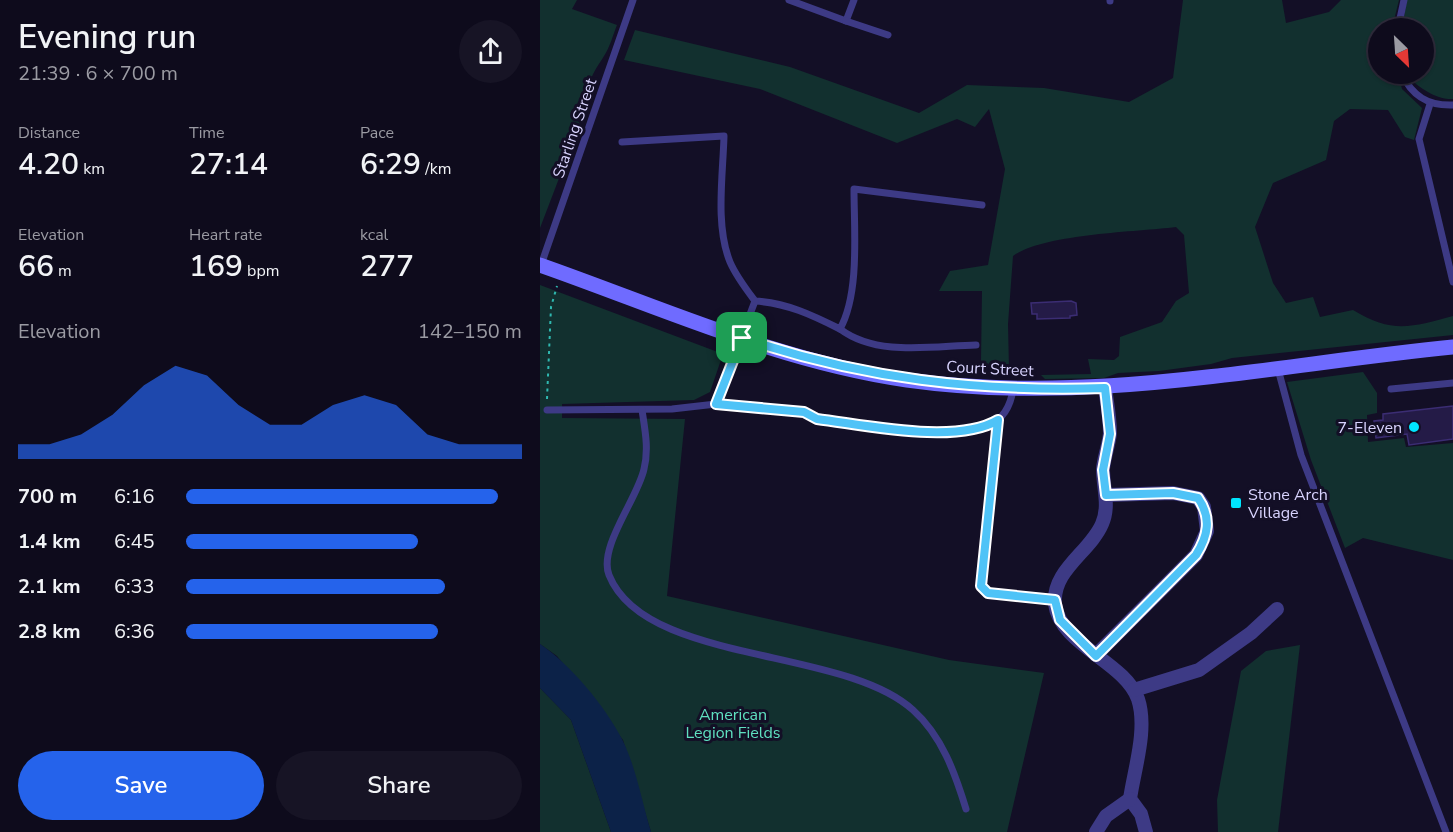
<!DOCTYPE html>
<html lang="en">
<head>
<meta charset="utf-8">
<style>
	:root { --surface:#0e0b1c; --page:#171425; --text:#f1f3f6; --muted:#9b9ba3; --line:#2e2b3b; --accent:#2563eb }
	body { margin:0; font-family:"Nunito Sans",sans-serif; background:var(--page); color:var(--text); height:100vh; display:flex; flex-direction:column; font-size:22px; white-space:nowrap }
	* { box-sizing:border-box; margin:0 }
	p { font-size:20px; color:var(--muted) }
	.icon { flex:none; width:33px; height:33px; fill:none; stroke:currentColor; stroke-width:2; stroke-linecap:round; stroke-linejoin:round }
	.map { position:relative; flex:1; overflow:hidden }
	.side { display:flex; flex-direction:column; background:var(--surface); width:540px }
	.side>* { flex:none }
	.needle { width:39px; rotate:155deg }
	.tools { position:absolute; left:828px; top:18px; display:grid; gap:12px }
	.tools a { display:grid; place-items:center; width:66px; height:66px; border-radius:50%; background:var(--surface); box-shadow:0 2px 4px #0004,0 0 0 2px var(--line); font-size:30px }
	.pin { position:absolute; display:grid; place-items:center; width:51px; height:51px; color:#fff; margin:-26px; border-radius:12px; box-shadow:0 3px 9px #0006 }
	.round { display:grid; place-items:center; flex:none; width:63px; height:63px; border-radius:32px; background:var(--page) }
	.headline { display:flex; align-items:center; justify-content:space-between; height:102px; padding:0 18px }
	h1 { font-size:33px; font-weight:600; line-height:45px }
	.metrics { display:grid; grid-template-columns:repeat(3,1fr); gap:9px; height:102px; padding:6px 18px }
	.metrics div { display:grid; align-content:center }
	.metrics b { font-size:30px; font-weight:600 }
	.metrics small { font-size:16px; font-weight:400 }
	.metrics p { font-size:16px }
	.chart { height:168px; padding:12px 18px }
	.chart p { display:flex; justify-content:space-between }
	.chart svg { width:100%; height:108px; margin-top:6px; fill:var(--accent); opacity:.7 }
	.primary-button { display:flex; gap:12px; margin-top:auto; padding:12px 18px }
	.primary-button a { flex:1; height:69px; border-radius:36px; background:var(--accent); color:#fff; font-size:24px; font-weight:600; line-height:69px; text-align:center }
	.primary-button a+a { background:var(--page); color:var(--text) }
	ul { padding:0 18px; list-style:none; font-size:20px }
	li { display:grid; grid-template-columns:96px 72px 1fr; align-items:center; height:45px }
	li i { height:15px; border-radius:8px; background:var(--accent) }
	main { display:flex; flex:1; min-height:0 }
	.map>svg:first-child { display:block }
</style>
</head>
<body>
<main>
<section class="side">
<div class="headline"><div><h1>Evening run</h1><p>21:39 · 6 × 700 m</p></div><a class="round"><svg class="icon" aria-label="share" viewBox="0 0 24 24"><path d="M12 15V3M7 8l5-5 5 5M5 13v7h14v-7"/></svg></a></div>
<div class="metrics">
<div><p>Distance</p><b>4.20<small> km</small></b></div>
<div><p>Time</p><b>27:14</b></div>
<div><p>Pace</p><b>6:29<small> /km</small></b></div>
</div>
<div class="metrics">
<div><p>Elevation</p><b>66<small> m</small></b></div>
<div><p>Heart rate</p><b>169<small> bpm</small></b></div>
<div><p>kcal</p><b>277</b></div>
</div>
<div class="chart"><p><span>Elevation</span>142–150 m</p>
<svg viewBox="0 0 160 44" preserveAspectRatio="none"><path d="M0 44V38L10 38L20 34L30 26L40 14L50 6L60 10L70 22L80 30L90 30L100 22L110 18L120 22L130 34L140 38L150 38L160 38V44z"/></svg>
</div>
<ul>
<li><b>700 m</b>6:16<i style="width:93%"></i></li>
<li><b>1.4 km</b>6:45<i style="width:69%"></i></li>
<li><b>2.1 km</b>6:33<i style="width:77%"></i></li>
<li><b>2.8 km</b>6:36<i style="width:75%"></i></li>
</ul>
<div class="primary-button"><a>Save</a><a>Share</a></div>
</section>
<div class="map">
<svg width="913" height="832" viewBox="0 0 913 832">
	<rect width="100%" height="100%" fill="#130f26"/>
	<!-- green -->
	<g fill="#12302f">
		<path d="M 0,0 L 37,0 L 32,9 L 77,25 C 73,35 70,47 64,56 C 54,72 47,80 49,100 L 0,228 Z"/>
		<path d="M 643,0 L 742,0 L 746,23 L 789,12 L 801,0 L 859,0 L 852,28 L 838,28 L 838,74 L 858,74 L 862,89 L 882,108 L 874,140 L 865,137 L 848,110 L 810,109 L 794,121 L 786,160 L 733,183 L 715,227 L 733,283 L 746,303 L 773,297 L 780,317 L 813,310 C 852,334 872,327 913,316 L 913,335 L 692,358 L 671,364 L 619,371 L 578,373 L 564,378 L 505,379 L 501,375 L 551,374 L 548,359 L 574,360 L 579,356 L 580,337 L 622,322 L 636,301 L 649,293 L 644,235 L 636,227 C 595,232 503,234 473,256 L 468,324 L 469,369 L 455,371 L 441,361 L 442,291 L 399,291 L 410,271 L 448,265 L 465,169 L 449,109 L 435,127 L 417,119 L 357,143 L 220,89 L 84,60 L 95,30 L 250,67 L 379,113 L 427,85 L 504,88 L 589,102 L 633,78 Z"/>
		<path d="M 867,0 L 913,0 L 913,99 C 895,100 877,86 865,74 L 884,74 L 884,28 L 862,28 Z"/>
		<path d="M 0,285 L 183,354 L 170,392 L 154,400 L 22,404 L 22,418 L 145,419 L 127,596 L 409,660 L 504,673 L 467,832 L 111,832 L 83,740 L 17,656 L 0,644 Z"/>
		<path d="M 823,372 L 837,393 L 837,413 L 827,415 L 828,442 L 864,438 L 866,447 L 913,443 L 913,560 L 823,538 L 805,548 L 771,460 L 747,382 Z"/>
		<path d="M 760,645 L 738,832 L 678,832 L 677,800 L 701,671 L 726,651 Z"/>
		<path d="M 0,688 L 31,720 L 71,832 L 0,832 Z"/>
	</g>
	<!-- water -->
	<path fill="#0c2248" d="M 0,644 C 30,664 65,706 82,739 C 96,767 102,802 111,832 L 71,832 L 31,720 L 0,688 Z"/>
	<!-- building -->
	<g fill="#241b47" stroke="#3b2d73" stroke-width="1.5">
		<path d="M 531,301 L 536,303 L 537,315 L 530,316 L 530,318 L 497,319 L 497,314 L 492,314 L 491,303 Z"/>
		<path d="M 913,406 L 913,439 L 869,445 L 867,434 L 836,438 L 834,421 L 843,420 L 843,414 Z"/>
	</g>
	<g fill="none" stroke-linecap="round" stroke-linejoin="round">
		<!-- path -->
		<path stroke="#2fb8b0" stroke-width="2" stroke-dasharray="3 4.5" stroke-linecap="butt" d="M 7,399 L 11,307 L 17,286"/>
		<!-- lane -->
		<g stroke="#3d3a85" stroke-width="7">
			<path d="M 249,0 L 306,21 L 314,0"/>
			<path d="M 570,0 L 570,1"/>
			<path d="M 306,21 L 348,35"/>
			<path d="M 858,28 L 864,0"/>
			<path d="M 862,74 C 872,96 888,106 913,105"/>
			<path d="M 890,104 L 879,139 L 913,282"/>
			<path d="M 82,142 L 184,136 C 183,175 175,225 190,262 C 196,276 206,289 215,301 C 247,303 272,315 300,329 C 320,293 314,230 314,189 L 442,205"/>
			<path d="M 1,265 L 93,0"/>
			<path d="M 300,329 C 337,357 393,346 436,345"/>
			<path d="M 738,369 L 761,455 L 906,832"/>
			<path d="M 851,389 L 913,383"/>
			<path d="M 176,404 L 215,301"/>
			<path d="M 7,410 L 132,409 L 176,404 L 264,412 L 277,419 L 396,432 C 432,431 467,433 473,389"/>
			<path d="M 102,410 C 105,430 109,449 104,469 C 98,498 58,547 69,575 C 105,665 303,646 373,710 C 402,736 415,773 426,809"/>
			<path d="M 458,420 L 441,586 L 448,593 L 515,600"/>
		</g>
		<!-- street -->
		<g stroke="#3d3a85" stroke-width="14">
			<path d="M 565,388 C 567,402 570,418 570,433 C 569,445 564,457 563,469 C 563,488 570,506 562,524 C 550,552 512,570 515,604 C 520,645 585,662 598,699 C 608,729 594,770 590,799 L 601,814 L 606,832"/>
			<path d="M 556,655 L 656,555 L 667,531 L 664,507 L 658,498 L 633,493 L 566,495"/>
			<path d="M 594,690 L 659,670 L 711,633 L 737,609"/>
			<path d="M 556,832 L 566,816 L 590,799"/>
		</g>
		<!-- secondary -->
		<path stroke="#6f6bff" stroke-width="15" d="M 0,265 C 120,307 240,362 367,380 C 550,406 731,365 913,347"/>
	</g>
	<g fill="none" stroke-linecap="round" stroke-linejoin="round">
		<!-- route casing -->
		<g stroke="#fff" stroke-width="12">
			<path id="route" d="M 202,338 C 323,379 437,392 565,388 L 570,434 L 563,470 L 566,495 L 633,493 L 658,498 C 672,518 668,536 656,555 L 556,656 L 520,620 L 515,600 L 448,593 L 441,586 L 458,420 C 416,445 326,425 277,419 L 264,412 L 176,404 Z"/>
		</g>
		<!-- route -->
		<use href="#route" stroke="#4fc3f7" stroke-width="8"/>
	</g>
	<!-- markers -->
	<g fill="#00e5ff" stroke="#130f26" stroke-width="2">
		<circle cx="874" cy="427" r="6"/>
		<rect x="690" y="497" width="12" height="12" rx="3"/>
	</g>
	<g text-anchor="middle" stroke-width="6" stroke-linejoin="round" paint-order="stroke">
		<!-- street labels -->
		<g font-size="16" fill="#d9d4ff" stroke="#130f26">
			<text transform="translate(34 128) rotate(-71)" y="6">Starling Street</text>
			<text transform="translate(450 368) rotate(3)" y="6">Court Street</text>
		</g>
		<!-- poi labels -->
		<g font-size="16" fill="#d9d4ff" stroke="#130f26" text-anchor="end">
			<text x="862" y="433">7-Eleven</text>
			<text x="708" y="500" text-anchor="start">Stone Arch<tspan x="708" dy="18">Village</tspan></text>
		</g>
		<!-- park labels -->
		<g font-size="16" fill="#5fe0c0" stroke="#130f26">
			<text x="193" y="720">American<tspan x="193" dy="18">Legion Fields</tspan></text>
		</g>
	</g>
</svg>
<div class="tools">
<a><svg class="needle" viewBox="-14 -14 28 28"><path d="M0-13l5 13h-10z" fill="#e53935"/><path d="M0 13l5-13h-10z" fill="#9b9ba3"/></svg></a>
</div>
<div class="pin" style="left:202px;top:338px;background:#1e9e55"><svg class="icon" aria-label="arrive" viewBox="0 0 24 24"><path d="M6 21V4h12l-3 4 3 4H6"/></svg></div>
</div>
</main>
</body>
</html>
